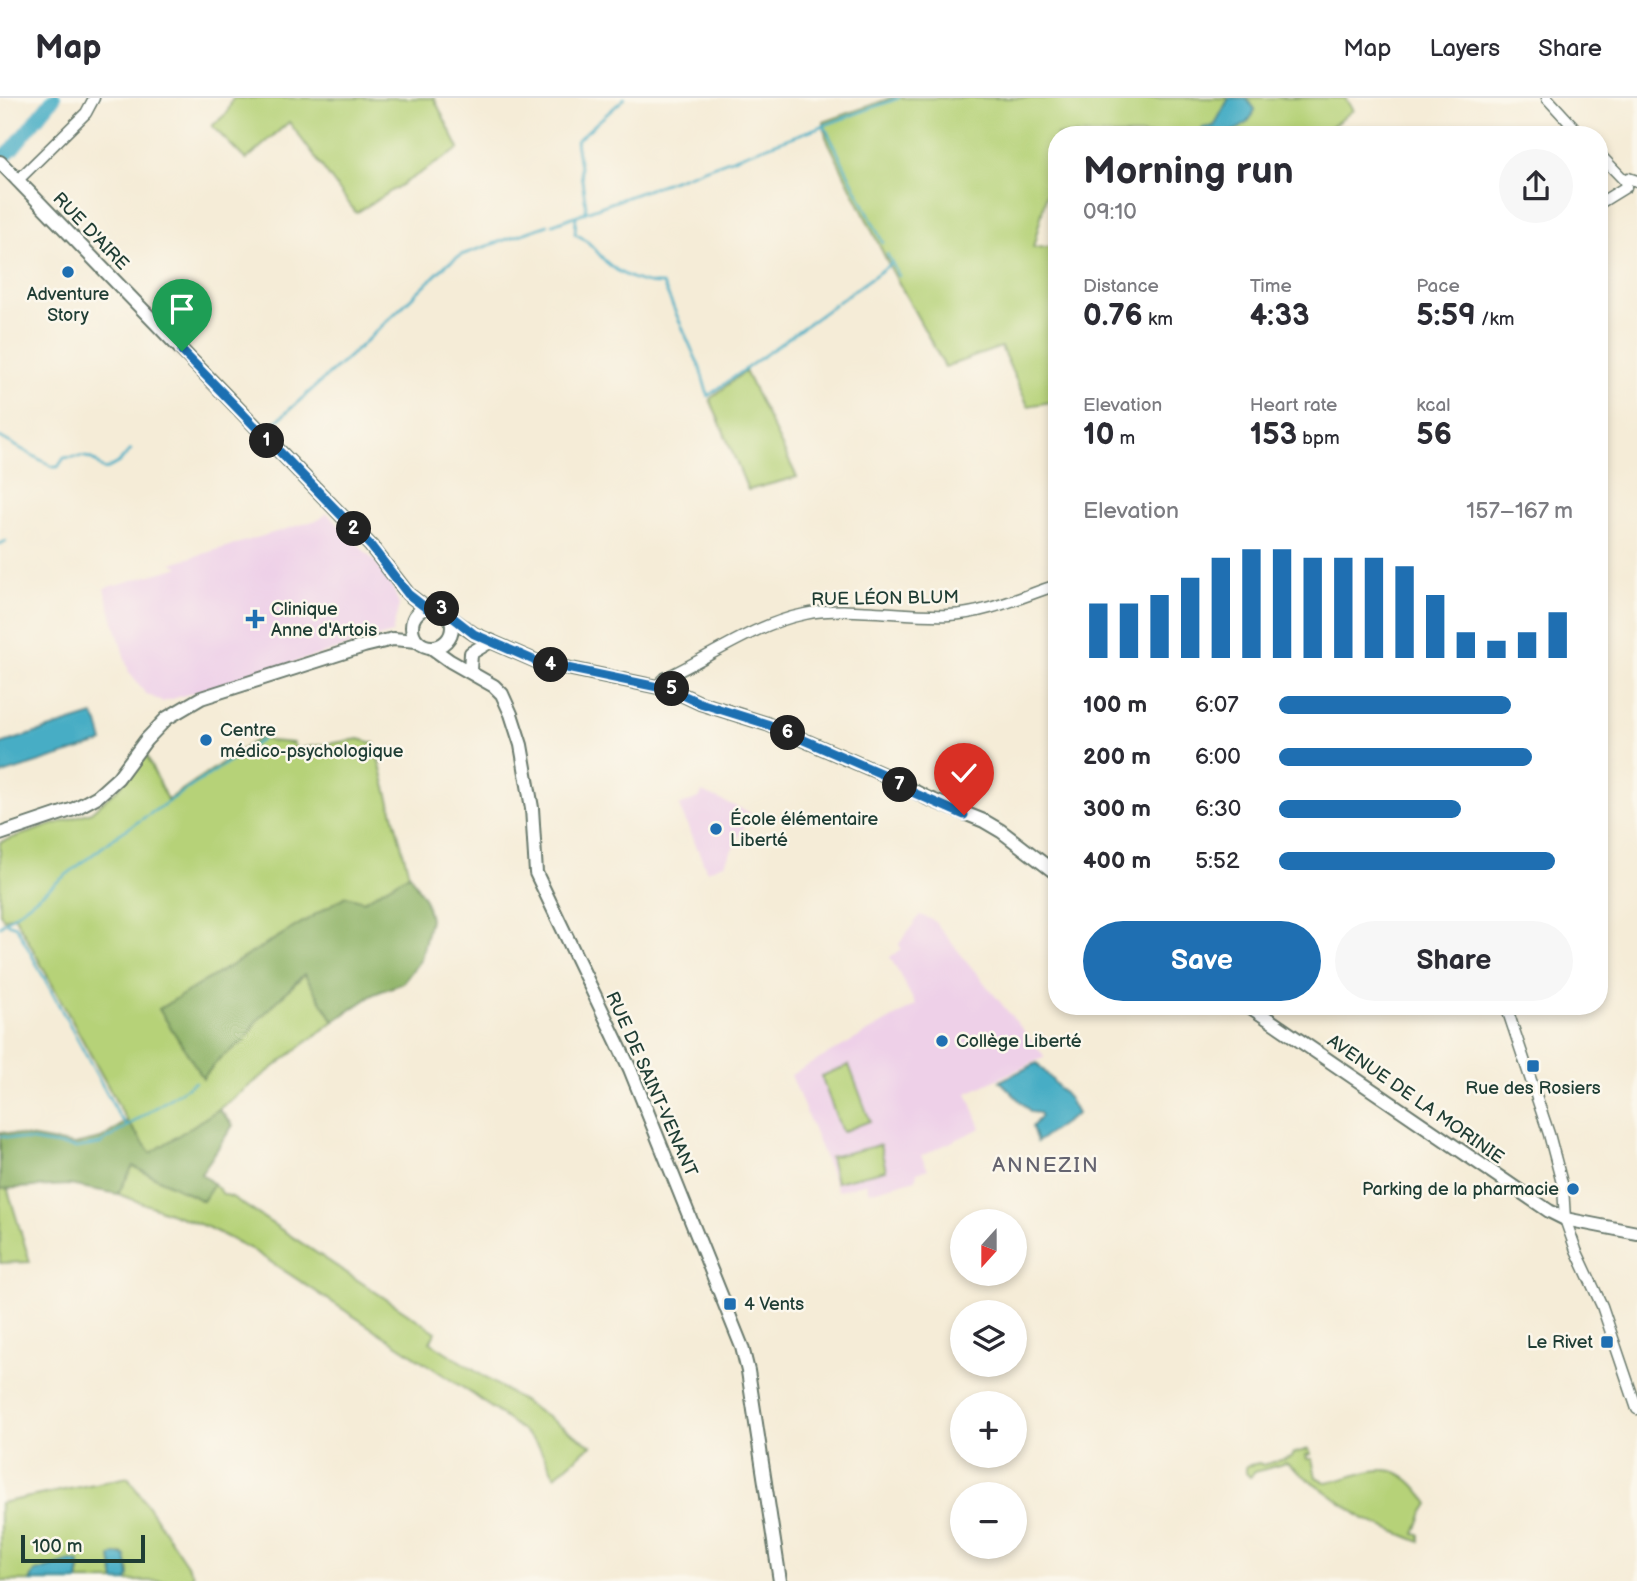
<!DOCTYPE html>
<html lang="en">
<head>
<meta charset="utf-8">
<style>
	:root { --surface:#fff; --page:#f7f7f7; --text:#2b2b33; --muted:#7c7c81; --line:#e1e1e2; --accent:#1f6fb2 }
	body { margin:0; font-family:"Balsamiq Sans",sans-serif; background:var(--page); color:var(--text); height:100vh; display:flex; flex-direction:column; font-size:26px; white-space:nowrap }
	* { box-sizing:border-box; margin:0 }
	p { font-size:23px; color:var(--muted) }
	.icon { flex:none; width:38px; height:38px; fill:none; stroke:currentColor; stroke-width:2; stroke-linecap:round; stroke-linejoin:round }
	.map { position:relative; flex:1; overflow:hidden }
	.sheet { position:absolute; left:1048px; top:28px; width:560px; height:889px; display:flex; flex-direction:column; background:var(--surface); border-radius:28px; box-shadow:0 4px 10px #0003 }
	.sheet>* { flex:none }
	.needle { width:46px; rotate:201deg }
	.controls { position:absolute; left:950px; top:1111px; display:grid; gap:14px }
	.controls a { display:grid; place-items:center; width:77px; height:77px; border-radius:50%; background:var(--surface); box-shadow:0 4px 10px #0003; font-size:35px }
	.scale { position:absolute; left:21px; bottom:18px; width:124px; box-sizing:border-box; padding-left:7px; border:4px solid #1f3d34; border-top:0; font-size:19px; line-height:24px; white-space:nowrap; color:#1f3d34; -webkit-text-stroke:5px #fbf7ec; paint-order:stroke }
	.pin { position:absolute; display:grid; place-items:center; width:60px; height:60px; color:#fff; margin:-72px -30px; border-radius:50% 50% 50% 0; rotate:-45deg; box-shadow:0 0 7px #0007 }
	.pin .icon { rotate:45deg }
	.km { position:absolute; width:35px; height:35px; margin:-18px; border-radius:50%; background:#222; color:#fff; font-size:19px; line-height:35px; text-align:center }
	.round { display:grid; place-items:center; flex:none; width:74px; height:74px; border-radius:37px; background:var(--page) }
	.summary { display:flex; align-items:center; justify-content:space-between; height:119px; padding:0 35px }
	h1 { font-size:38px; font-weight:700; line-height:52px }
	.metrics { display:grid; grid-template-columns:repeat(3,1fr); gap:10px; height:119px; padding:7px 35px }
	.metrics div { display:grid; align-content:center }
	.metrics b { font-size:30px; font-weight:700 }
	.metrics small { font-size:19px; font-weight:400 }
	.metrics p { font-size:19px }
	.chart { height:196px; padding:14px 35px }
	.chart p { display:flex; justify-content:space-between }
	.chart svg { width:100%; height:126px; margin-top:7px; stroke:var(--accent); stroke-width:6 }
	.action { display:flex; gap:14px; margin-top:auto; padding:14px 35px }
	.action a { flex:1; height:80px; border-radius:42px; background:var(--accent); color:#fff; font-size:28px; font-weight:700; line-height:80px; text-align:center }
	.action a+a { background:var(--page); color:var(--text) }
	ul { padding:0 35px; list-style:none; font-size:23px }
	li { display:grid; grid-template-columns:112px 84px 1fr; align-items:center; height:52px }
	li i { height:18px; border-radius:9px; background:var(--accent) }
	header { display:flex; align-items:center; gap:42px; box-sizing:border-box; height:98px; padding:0 35px; background:var(--surface); border-bottom:2px solid var(--line) }
	header strong { font-size:33px }
	nav { display:flex; gap:38px; margin-inline-start:auto; font-size:24px }
	.map>svg:first-child { display:block }
</style>
</head>
<body>
<header>
<strong>Map</strong>
<nav><a>Map</a><a>Layers</a><a>Share</a></nav>
</header>
<div class="map">
<svg width="1637" height="1483" viewBox="0 0 1637 1483">
	<rect width="100%" height="100%" fill="#fbf7ec"/>
	<filter id="ink" filterUnits="userSpaceOnUse"><feTurbulence type="fractalNoise" baseFrequency=".0143" numOctaves="2"/><feDisplacementMap in="SourceGraphic" scale="14" xChannelSelector="R" yChannelSelector="G"/><feConvolveMatrix kernelMatrix="1 2 1 2 8 2 1 2 1" color-interpolation-filters="sRGB"/></filter>
	<filter id="wash" filterUnits="userSpaceOnUse"><feTurbulence type="fractalNoise" baseFrequency=".00686" numOctaves="4" result="noise"/><feDisplacementMap in="SourceGraphic" scale="28" xChannelSelector="R" yChannelSelector="G"/><feGaussianBlur stdDeviation="1.57" result="paint"/><feColorMatrix in="noise" values="0 0 0 0 0 0 0 0 0 0 0 0 0 0 0 0 0 1.4 0 .05"/><feComposite in="paint" operator="in"/></filter>
	<g filter="url(#wash)">
		<rect width="100%" height="100%" fill="#f5ecd7"/>
		<!-- built -->
		<g fill="#eed0e8">
			<path d="M 327,415 L 377,466 L 394,492 L 399,507 L 392,535 L 162,604 L 145,595 L 129,574 L 104,490 L 180,469 L 172,465 L 320,421 Z"/>
			<path d="M 702,694 L 751,715 L 725,765 L 707,773 L 679,708 L 700,699 Z"/>
			<path d="M 920,817 L 933,822 L 1045,959 L 967,995 L 981,1030 L 921,1058 L 928,1071 L 917,1074 L 916,1081 L 869,1094 L 866,1085 L 838,1093 L 791,977 L 916,907 L 890,859 L 901,851 L 899,846 Z"/>
		</g>
		<!-- green -->
		<g fill="#b6d278" stroke="#6a8856" stroke-width="2">
			<path d="M 233,0 L 434,0 L 459,51 L 356,115 L 289,24 L 246,62 L 212,28 L 227,15 Z"/>
			<path d="M 891,0 L 1345,0 L 1353,12 L 1321,37 L 1057,37 L 1057,92 L 1047,95 L 1033,150 L 1057,148 L 1057,303 L 1028,308 L 1001,249 L 945,269 L 890,169 L 826,39 L 824,24 Z"/>
			<path d="M 745,273 L 797,379 L 748,392 L 710,301 Z"/>
			<path d="M 262,638 L 269,643 L 293,645 L 296,651 L 359,641 L 374,645 L 409,776 L 364,803 L 346,798 L 159,911 L 203,979 L 219,961 L 245,942 L 256,924 L 305,876 L 334,923 L 219,1011 L 151,1056 L 127,1023 L 14,817 L 4,821 L 0,815 L 0,744 L 91,714 L 121,688 L 145,654 L 167,702 Z"/>
			<path d="M 849,967 L 870,1023 L 842,1034 L 821,978 Z"/>
			<path d="M 880,1047 L 886,1072 L 836,1084 L 830,1059 Z"/>
			<path d="M 132,1068 L 203,1103 L 214,1086 L 223,1096 L 232,1099 L 436,1234 L 430,1244 L 591,1347 L 555,1378 L 538,1347 L 524,1334 L 474,1297 L 251,1151 L 207,1129 L 118,1096 Z"/>
			<path d="M 7,1089 L 30,1164 L 0,1165 L 0,1091 Z"/>
			<path d="M 1309,1351 L 1311,1356 L 1306,1357 L 1307,1361 L 1312,1361 L 1316,1379 L 1327,1385 C 1376,1373 1396,1355 1429,1406 L 1422,1417 L 1415,1436 L 1420,1437 L 1420,1444 L 1364,1421 L 1286,1365 L 1255,1374 L 1250,1379 L 1246,1375 L 1246,1368 L 1259,1365 L 1263,1367 L 1292,1359 L 1294,1355 Z"/>
			<path d="M 128,1379 L 194,1477 L 186,1483 L 127,1483 C 131,1474 128,1464 123,1456 L 115,1456 L 111,1459 L 115,1483 L 78,1483 L 81,1470 L 35,1474 L 30,1483 L 0,1483 L 0,1405 Z"/>
		</g>
		<!-- forest -->
		<g fill="#90b468" stroke="#58784e" stroke-width="2">
			<path d="M 409,776 L 425,801 L 430,821 L 421,861 L 403,885 L 374,896 L 334,923 L 304,876 L 256,924 L 245,942 L 219,961 L 203,980 L 159,911 L 346,798 L 364,803 Z"/>
			<path d="M 219,1011 L 233,1027 L 201,1076 L 214,1086 L 203,1103 L 133,1068 L 118,1096 L 69,1087 L 0,1091 L 0,1034 L 74,1047 L 101,1041 L 127,1023 L 151,1055 Z"/>
		</g>
		<!-- water -->
		<g fill="#46adc5" stroke="#32757c" stroke-width="2">
			<path d="M 1229,0 L 1246,0 L 1255,11 C 1247,36 1220,37 1198,37 L 1203,30 L 1214,28 Z"/>
			<path d="M 93,617 L 98,625 L 103,644 L 0,677 L 0,646 Z"/>
			<path d="M 1037,965 L 1069,1001 L 1077,1016 L 1037,1044 L 1032,1029 L 1041,1018 L 1039,1015 L 1031,1014 L 1000,983 Z"/>
			<path d="M 115,1456 L 126,1458 L 129,1478 L 127,1483 L 115,1483 L 111,1459 Z"/>
			<path d="M 71,1463 L 80,1465 L 78,1483 L 30,1483 L 35,1474 Z"/>
		</g>
		<g fill="none" stroke-linecap="round" stroke-linejoin="round">
			<!-- stream -->
			<g stroke="#46adc5" stroke-width="2.5">
				<path d="M 825,29 L 883,145"/>
				<path d="M 585,115 L 586,108 L 576,43 L 625,0"/>
				<path d="M 576,119 L 575,136 C 588,141 596,153 605,163 C 620,177 642,187 663,186 L 700,270 L 708,298 L 892,165"/>
				<path d="M 553,126 L 899,0"/>
				<path d="M 887,156 L 899,178"/>
				<path d="M 269,330 L 365,244 L 447,166 L 461,157 L 548,127"/>
				<path d="M 0,339 L 53,369 L 58,369 L 64,360 C 74,359 88,356 96,364 C 99,367 101,370 105,372 L 118,365 L 131,352"/>
				<path d="M 0,446 L 6,443"/>
				<path d="M 7,825 L 16,828 L 119,1018 L 127,1028"/>
				<path d="M 0,828 L 118,737 L 263,641"/>
				<path d="M 0,1038 L 76,1050 L 100,1046 L 195,984"/>
			</g>
			<!-- river -->
			<path stroke="#46adc5" stroke-width="14" d="M 0,62 L 13,50 L 54,0"/>
		</g>
	</g>
	<g filter="url(#ink)">
		<g fill="none" stroke-linecap="round" stroke-linejoin="round">
			<!-- minor casing -->
			<g stroke="#6a7a6d" stroke-width="13">
				<g id="minor">
					<path d="M 1547,0 L 1581,37"/>
					<path d="M 1600,57 L 1625,83"/>
					<path d="M 17,83 L 86,15 L 94,0"/>
					<path d="M 1626,88 L 1625,83 L 1628,80 L 1637,83"/>
					<path d="M 1600,105 L 1626,89"/>
					<path d="M 657,588 L 665,580 C 710,559 755,526 805,516 C 847,507 905,519 949,517 C 985,516 1023,498 1057,487"/>
					<path d="M 1506,908 L 1549,1036 L 1563,1089 L 1565,1121 L 1576,1152 L 1602,1208 L 1637,1311"/>
				</g>
			</g>
			<!-- major casing -->
			<g stroke="#6a7a6d" stroke-width="16">
				<g id="major">
					<path d="M 0,64 L 371,448 L 408,496 L 426,510"/>
					<circle cx="432" cy="529" r="20"/>
					<path d="M 451,520 L 474,536 L 538,564 L 672,592 L 700,605 L 767,626 L 882,676 L 927,700 L 984,723 L 1001,733 L 1057,776"/>
					<path d="M 432,550 L 450,563 L 494,588 L 502,596 L 511,616 L 521,647 L 532,710 L 536,775 L 630,971 L 742,1249 L 748,1273 L 780,1483"/>
					<path d="M 470,573 L 471,555 L 491,543"/>
					<path d="M 0,736 L 74,711 L 98,698 L 118,680 L 146,642 L 167,620 L 201,600 L 364,548 L 393,541 L 417,543"/>
					<path d="M 1249,908 L 1549,1113 L 1565,1121 L 1637,1135"/>
				</g>
			</g>
			<!-- minor -->
			<use href="#minor" stroke="#fff" stroke-width="10"/>
			<!-- major -->
			<use href="#major" stroke="#fff" stroke-width="12"/>
		</g>
	</g>
	<g fill="none" stroke-linecap="round" stroke-linejoin="round" filter="url(#ink)">
		<!-- route casing -->
		<g stroke="#fff" stroke-width="14">
			<path id="route" d="M 182,253 L 371,448 L 408,496 L 426,510 L 442,511 L 474,536 L 538,564 L 672,592 L 700,605 L 767,626 L 882,676 L 905,691 L 964,717"/>
		</g>
		<!-- route -->
		<use href="#route" stroke="#1f6fb2" stroke-width="9"/>
	</g>
	<!-- markers -->
	<g fill="#1f6fb2" stroke="#fbf7ec" stroke-width="2.5">
		<circle cx="68" cy="174" r="7"/>
		<path d="M251.5 510.5h7v7h7v7h-7v7h-7v-7h-7v-7h7z"/>
		<circle cx="206" cy="642" r="7"/>
		<circle cx="716" cy="731" r="7"/>
		<circle cx="942" cy="943" r="7"/>
		<rect x="1526" y="961" width="14" height="14" rx="3.5"/>
		<circle cx="1573" cy="1091" r="7"/>
		<rect x="723" y="1199" width="14" height="14" rx="3.5"/>
		<rect x="1600" y="1237" width="14" height="14" rx="3.5"/>
	</g>
	<g text-anchor="middle" stroke-width="5" stroke-linejoin="round" paint-order="stroke">
		<!-- street labels -->
		<g font-size="18" fill="#1f3d34" stroke="#fbf7ec">
			<text transform="translate(91 133) rotate(46)" y="6">RUE D'AIRE</text>
			<text transform="translate(885 500) rotate(-1)" y="6">RUE LÉON BLUM</text>
			<text transform="translate(652 986) rotate(66)" y="6">RUE DE SAINT-VENANT</text>
			<text transform="translate(1416 1001) rotate(35)" y="6">AVENUE DE LA MORINIE</text>
		</g>
		<!-- poi labels -->
		<g font-size="18" fill="#1f3d34" stroke="#fbf7ec" text-anchor="start">
			<text x="68" y="202" text-anchor="middle">Adventure<tspan x="68" dy="21">Story</tspan></text>
			<text x="271" y="517">Clinique<tspan x="271" dy="21">Anne d'Artois</tspan></text>
			<text x="220" y="638">Centre<tspan x="220" dy="21">médico-psychologique</tspan></text>
			<text x="730" y="727">École élémentaire<tspan x="730" dy="21">Liberté</tspan></text>
			<text x="956" y="949">Collège Liberté</text>
			<text x="1533" y="996" text-anchor="middle">Rue des Rosiers</text>
			<text x="1559" y="1097" text-anchor="end">Parking de la pharmacie</text>
			<text x="744" y="1212">4 Vents</text>
			<text x="1593" y="1250" text-anchor="end">Le Rivet</text>
		</g>
		<!-- quarter labels -->
		<g font-size="21" letter-spacing="2" fill="#656470" stroke="#fbf7ec">
			<text x="1046" y="1074">ANNEZIN</text>
		</g>
	</g>
</svg>
<div class="controls">
<a><svg class="needle" viewBox="-14 -14 28 28"><path d="M0-13l5 13h-10z" fill="#e53935"/><path d="M0 13l5-13h-10z" fill="#7c7c81"/></svg></a>
<a><svg class="icon" aria-label="layers" viewBox="0 0 24 24"><path d="M12 4l9 5-9 5-9-5zM3 14l9 5 9-5"/></svg></a>
<a>+</a>
<a>−</a>
</div>
<div class="scale">100 m</div>
<div class="pin" style="left:182px;top:253px;background:#1e9e55"><svg class="icon" aria-label="arrive" viewBox="0 0 24 24"><path d="M6 21V4h12l-3 4 3 4H6"/></svg></div>
<div class="pin" style="left:964px;top:717px;background:#d93025"><svg class="icon" aria-label="check" viewBox="0 0 24 24"><path d="M5 12l5 5 9-10"/></svg></div>
<b class="km" style="left:267px;top:343px">1</b>
<b class="km" style="left:354px;top:431px">2</b>
<b class="km" style="left:442px;top:511px">3</b>
<b class="km" style="left:551px;top:567px">4</b>
<b class="km" style="left:672px;top:591px">5</b>
<b class="km" style="left:788px;top:635px">6</b>
<b class="km" style="left:900px;top:687px">7</b>
<section class="sheet">
<div class="summary"><div><h1>Morning run</h1><p>09:10</p></div><a class="round"><svg class="icon" aria-label="share" viewBox="0 0 24 24"><path d="M12 15V3M7 8l5-5 5 5M5 13v7h14v-7"/></svg></a></div>
<div class="metrics">
<div><p>Distance</p><b>0.76<small> km</small></b></div>
<div><p>Time</p><b>4:33</b></div>
<div><p>Pace</p><b>5:59<small> /km</small></b></div>
</div>
<div class="metrics">
<div><p>Elevation</p><b>10<small> m</small></b></div>
<div><p>Heart rate</p><b>153<small> bpm</small></b></div>
<div><p>kcal</p><b>56</b></div>
</div>
<div class="chart"><p><span>Elevation</span>157–167 m</p>
<svg viewBox="0 0 160 44" preserveAspectRatio="none"><path d="M5 44V25M15 44V25M25 44V22M35 44V16M45 44V9M55 44V6M65 44V6M75 44V9M85 44V9M95 44V9M105 44V12M115 44V22M125 44V35M135 44V38M145 44V35M155 44V28"/></svg>
</div>
<ul>
<li><b>100 m</b>6:07<i style="width:79%"></i></li>
<li><b>200 m</b>6:00<i style="width:86%"></i></li>
<li><b>300 m</b>6:30<i style="width:62%"></i></li>
<li><b>400 m</b>5:52<i style="width:94%"></i></li>
</ul>
<div class="action"><a>Save</a><a>Share</a></div>
</section>
</div>
</body>
</html>
